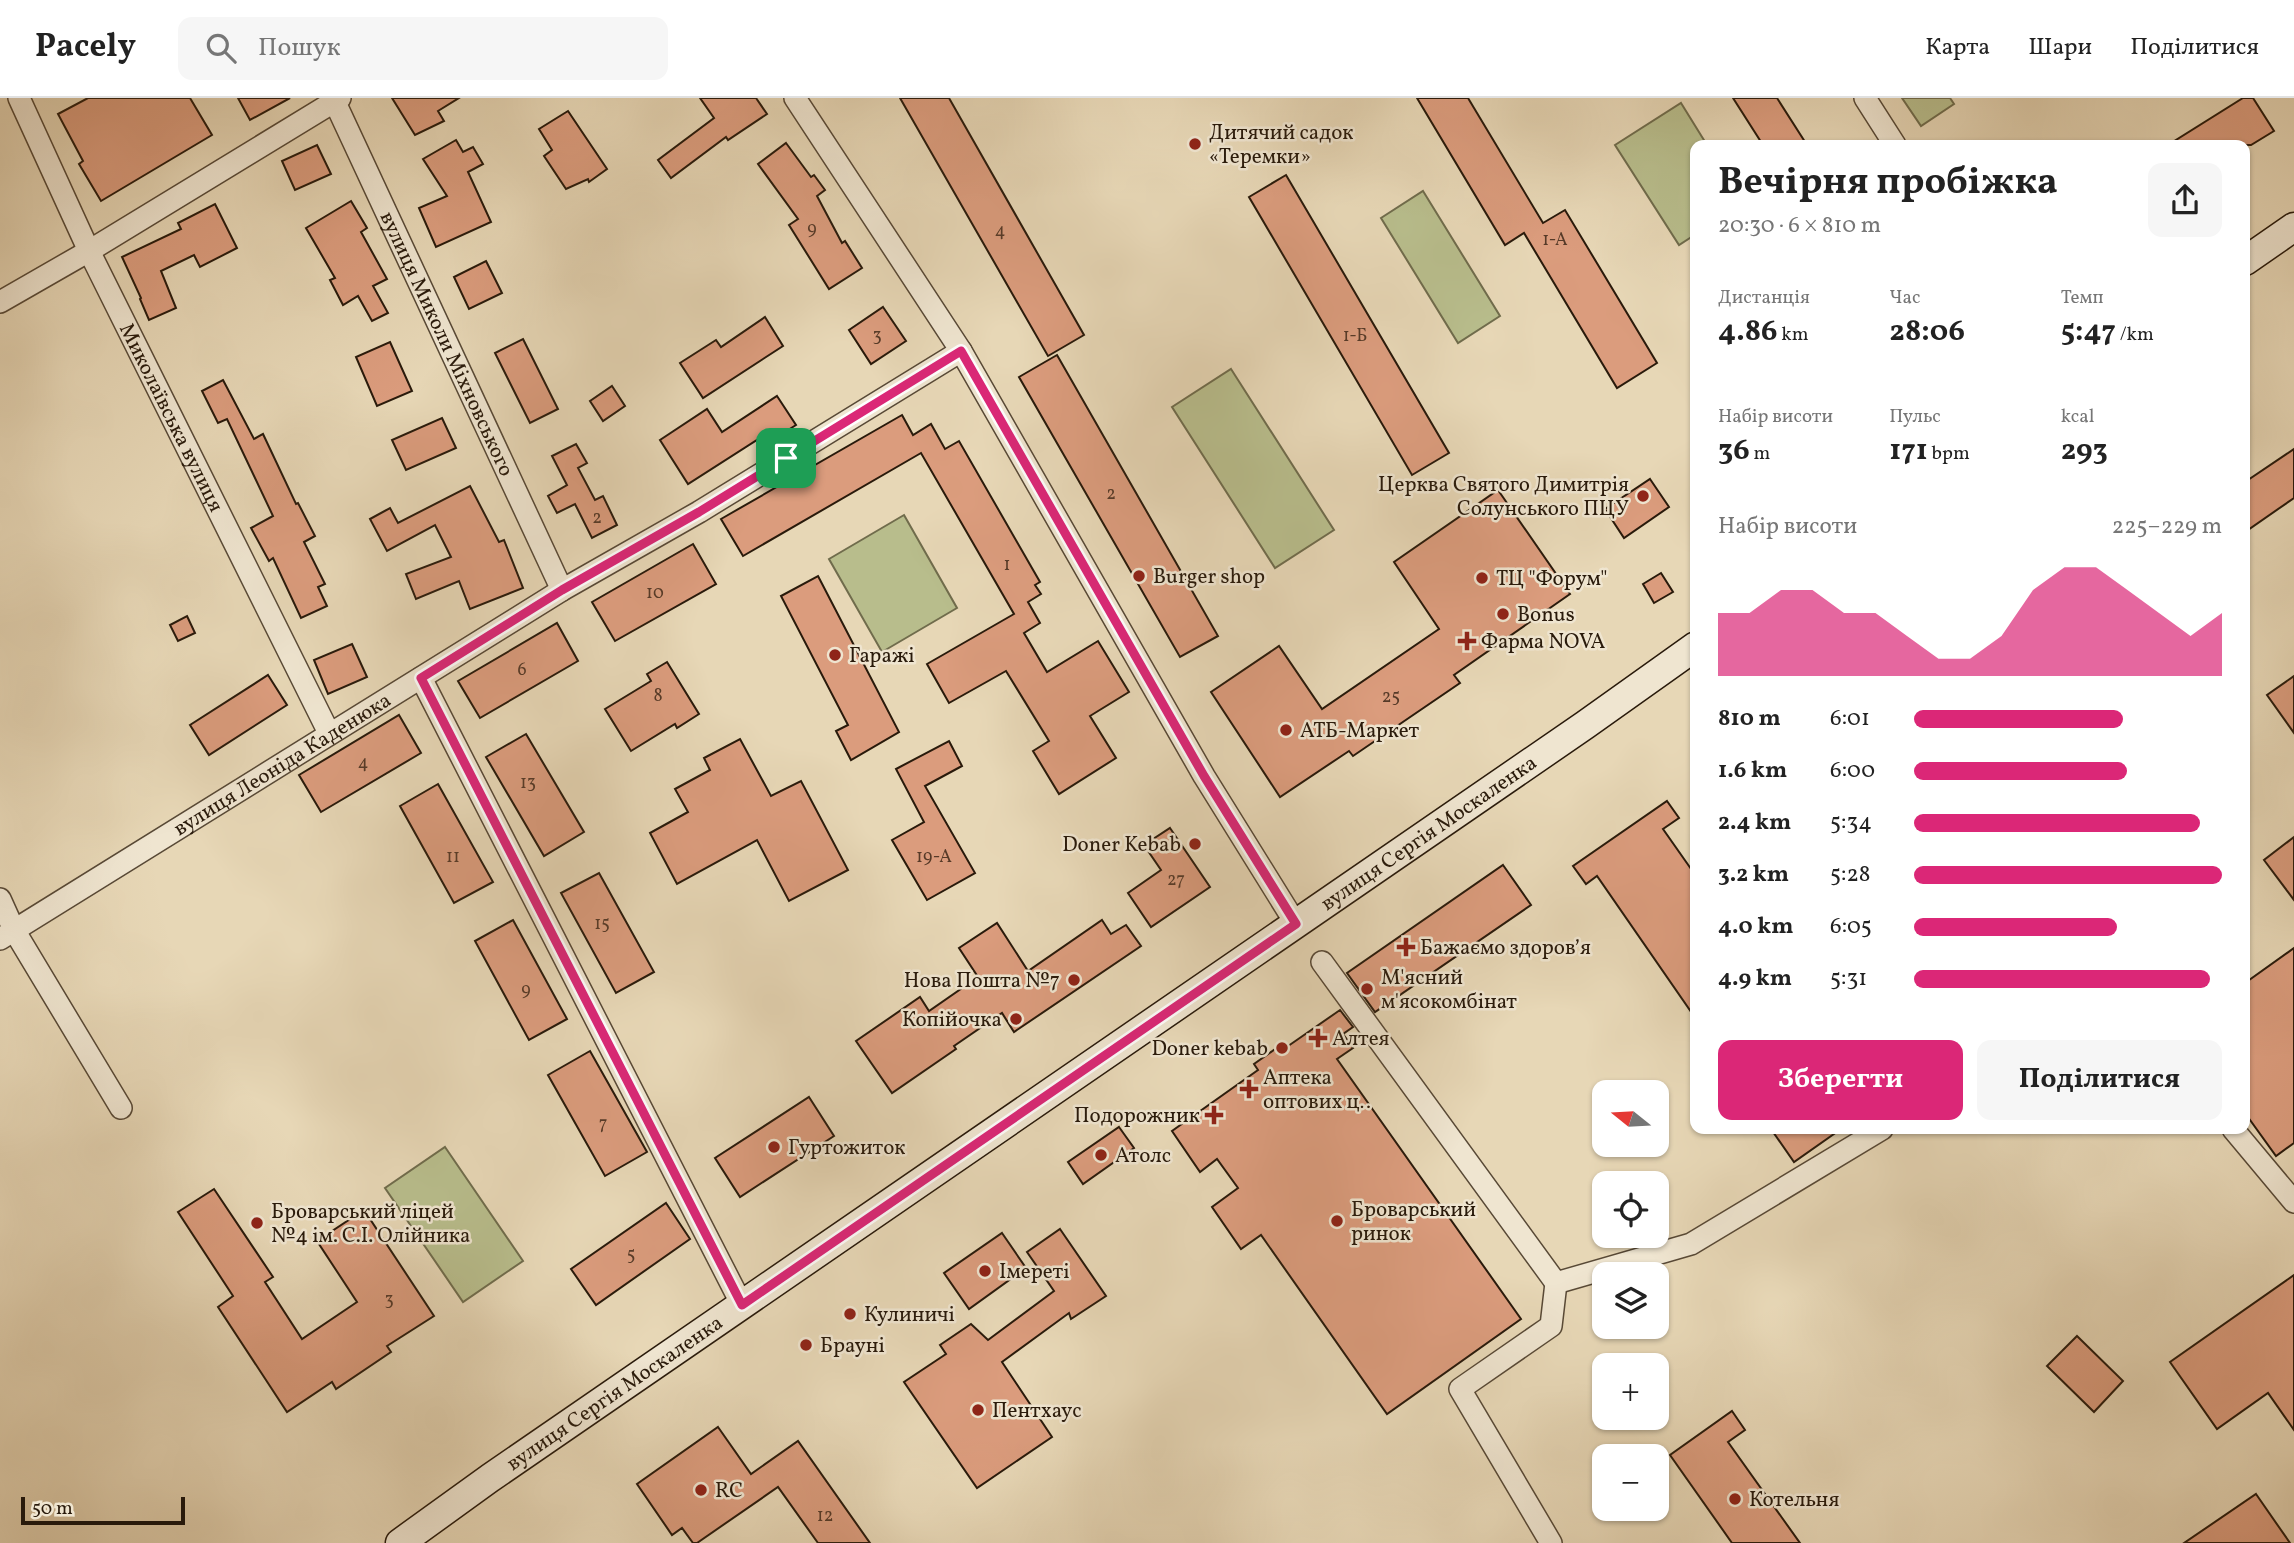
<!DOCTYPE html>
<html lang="uk">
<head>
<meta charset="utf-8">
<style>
	:root { --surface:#fff; --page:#f6f6f6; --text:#222; --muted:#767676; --line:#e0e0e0; --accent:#db2777 }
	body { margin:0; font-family:Vollkorn,serif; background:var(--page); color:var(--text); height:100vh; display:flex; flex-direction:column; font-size:26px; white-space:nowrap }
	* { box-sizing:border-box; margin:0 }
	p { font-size:23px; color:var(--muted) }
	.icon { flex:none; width:38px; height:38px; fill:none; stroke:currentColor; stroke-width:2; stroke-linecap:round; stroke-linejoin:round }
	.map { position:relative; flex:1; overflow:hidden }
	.sheet { position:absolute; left:1690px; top:42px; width:560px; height:994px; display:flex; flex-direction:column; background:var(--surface); border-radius:14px; box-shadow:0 2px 5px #0004 }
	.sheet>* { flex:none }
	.needle { width:46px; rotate:288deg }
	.buttons { position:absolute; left:1592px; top:982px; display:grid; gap:14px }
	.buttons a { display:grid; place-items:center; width:77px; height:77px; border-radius:14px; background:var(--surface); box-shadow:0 2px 5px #0004; font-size:35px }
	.scale { position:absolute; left:21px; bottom:18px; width:164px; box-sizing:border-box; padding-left:7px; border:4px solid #291a0b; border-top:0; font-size:19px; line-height:24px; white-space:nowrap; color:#291a0b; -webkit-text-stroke:5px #efe5d0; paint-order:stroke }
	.pin { position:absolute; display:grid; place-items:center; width:60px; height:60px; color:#fff; margin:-30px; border-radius:14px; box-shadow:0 4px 10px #0006 }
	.round { display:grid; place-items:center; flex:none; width:74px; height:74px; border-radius:14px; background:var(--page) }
	.head { display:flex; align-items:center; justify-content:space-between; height:119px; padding:0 28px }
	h1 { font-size:38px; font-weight:700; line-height:52px }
	.figures { display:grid; grid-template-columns:repeat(3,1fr); gap:10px; height:119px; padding:7px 28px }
	.figures div { display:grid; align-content:center }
	.figures b { font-size:30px; font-weight:700 }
	.figures small { font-size:19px; font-weight:400 }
	.figures p { font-size:19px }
	.chart { height:196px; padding:14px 28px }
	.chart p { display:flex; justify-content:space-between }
	.chart svg { width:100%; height:126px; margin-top:7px; fill:var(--accent); opacity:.7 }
	.action { display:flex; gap:14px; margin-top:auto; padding:14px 28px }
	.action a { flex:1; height:80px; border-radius:14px; background:var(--accent); color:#fff; font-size:28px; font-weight:700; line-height:80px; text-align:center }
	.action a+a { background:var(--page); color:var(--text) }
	ul { padding:0 28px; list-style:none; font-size:23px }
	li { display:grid; grid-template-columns:112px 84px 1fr; align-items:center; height:52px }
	li i { height:18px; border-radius:9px; background:var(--accent) }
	header { display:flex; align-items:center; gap:42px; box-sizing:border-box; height:98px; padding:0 35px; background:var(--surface); border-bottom:2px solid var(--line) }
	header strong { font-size:33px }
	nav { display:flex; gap:38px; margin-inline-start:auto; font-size:24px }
	.search { width:490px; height:63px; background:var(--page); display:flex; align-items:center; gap:18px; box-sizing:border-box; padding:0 24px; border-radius:14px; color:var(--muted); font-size:26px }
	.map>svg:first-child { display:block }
</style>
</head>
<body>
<header>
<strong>Pacely</strong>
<div class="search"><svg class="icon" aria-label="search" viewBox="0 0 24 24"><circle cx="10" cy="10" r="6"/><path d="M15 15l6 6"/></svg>Пошук</div>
<nav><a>Карта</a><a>Шари</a><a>Поділитися</a></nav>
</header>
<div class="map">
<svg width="2294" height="1445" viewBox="0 0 2294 1445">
	<rect width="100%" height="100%" fill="#e7d7b6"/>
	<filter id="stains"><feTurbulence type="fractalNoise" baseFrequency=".00286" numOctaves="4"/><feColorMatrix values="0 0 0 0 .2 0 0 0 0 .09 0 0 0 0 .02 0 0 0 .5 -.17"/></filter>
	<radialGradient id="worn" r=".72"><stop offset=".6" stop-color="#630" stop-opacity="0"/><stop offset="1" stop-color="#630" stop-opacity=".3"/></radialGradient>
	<!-- green -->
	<g fill="#b8bd8c" stroke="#706c4c" stroke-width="2">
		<path d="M 1902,0 L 1950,0 L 1954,6 L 1921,28 Z"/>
		<path d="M 1681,5 L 1707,47 L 1696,47 L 1696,136 L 1679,147 L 1615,47 Z"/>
		<path d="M 1423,93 L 1500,218 L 1458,245 L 1381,120 Z"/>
		<path d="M 1231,271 L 1334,432 L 1275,470 L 1172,309 Z"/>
		<path d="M 904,417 L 957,510 L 882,554 L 829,461 Z"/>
		<path d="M 445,1049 L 523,1163 L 463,1204 L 385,1090 Z"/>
	</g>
	<!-- building -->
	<g fill="#db9c7d" stroke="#291a0b" stroke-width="2">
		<path d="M 88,0 L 190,0 L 212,37 L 101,103 L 79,66 L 83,63 L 58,16 Z"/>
		<path d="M 238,0 L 290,0 L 250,22 Z"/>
		<path d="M 392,0 L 459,0 L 438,13 L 444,23 L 415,37 Z"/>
		<path d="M 700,0 L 756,0 L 767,16 L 728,42 L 726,39 L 671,80 L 658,62 L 714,20 Z"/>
		<path d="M 900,0 L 949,0 L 1084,237 L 1048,258 Z"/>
		<path d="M 1417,0 L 1468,0 L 1543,125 L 1565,112 L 1657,265 L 1617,290 L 1524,135 L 1505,147 Z"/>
		<path d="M 1733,0 L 1777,0 L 1807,47 L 1763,47 Z"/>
		<path d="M 2243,0 L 2253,0 L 2274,33 L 2251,47 L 2168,47 Z"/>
		<path d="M 568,13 L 607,71 L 589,84 L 588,81 L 566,91 L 544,58 L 552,52 L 539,31 Z"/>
		<path d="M 456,42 L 463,54 L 473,49 L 483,66 L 468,74 L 491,124 L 436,149 L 419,110 L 447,98 L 423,61 Z"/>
		<path d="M 786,45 L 811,79 L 814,77 L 825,92 L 817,98 L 842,145 L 845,143 L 862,170 L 829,191 L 789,127 L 798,121 L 758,66 Z"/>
		<path d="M 317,47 L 331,76 L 295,92 L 282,63 Z"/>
		<path d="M 1286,77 L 1449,355 L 1412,377 L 1249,99 Z"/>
		<path d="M 351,103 L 367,130 L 361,134 L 387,181 L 373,188 L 388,215 L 372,223 L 358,198 L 343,207 L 330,182 L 335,180 L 306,130 Z"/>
		<path d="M 215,106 L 237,150 L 200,169 L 194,157 L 161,173 L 176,210 L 149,222 L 140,201 L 141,200 L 122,159 L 181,131 L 178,125 Z"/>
		<path d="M 486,163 L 502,195 L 469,211 L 454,179 Z"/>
		<path d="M 883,209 L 906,243 L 871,266 L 849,232 Z"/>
		<path d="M 765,219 L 783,248 L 703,300 L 680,265 L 716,242 L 721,249 Z"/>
		<path d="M 523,241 L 558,311 L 530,325 L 495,255 Z"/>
		<path d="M 390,244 L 412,293 L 377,308 L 356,259 Z"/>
		<path d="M 1057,257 L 1218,538 L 1180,559 L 1019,279 Z"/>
		<path d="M 223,282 L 254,341 L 263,336 L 296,406 L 298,405 L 315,438 L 304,444 L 325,486 L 318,489 L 327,508 L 301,520 L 273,460 L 269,463 L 251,430 L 273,418 L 227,321 L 218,325 L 202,293 Z"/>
		<path d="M 612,288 L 625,308 L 603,323 L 590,303 Z"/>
		<path d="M 777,298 L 796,327 L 761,349 L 757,342 L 688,386 L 660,342 L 707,311 L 722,334 Z"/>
		<path d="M 902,317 L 913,337 L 931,326 L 945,351 L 959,343 L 1040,484 L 1035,487 L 1041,496 L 1028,504 L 1040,525 L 1024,535 L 1047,574 L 1098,543 L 1129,594 L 1090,618 L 1116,660 L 1059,696 L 1033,653 L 1049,643 L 1006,573 L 949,605 L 927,566 L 1014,516 L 921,355 L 743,458 L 721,421 Z"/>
		<path d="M 442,320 L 456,350 L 406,372 L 392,342 Z"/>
		<path d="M 576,346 L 587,365 L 578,370 L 595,402 L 603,398 L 617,427 L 592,440 L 575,406 L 557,415 L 548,398 L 567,387 L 552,358 Z"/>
		<path d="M 2294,351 L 2294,400 L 2245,434 L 2245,384 Z"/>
		<path d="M 1650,381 L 1669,409 L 1624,440 L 1605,411 Z"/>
		<path d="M 470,388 L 499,444 L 504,442 L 523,490 L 470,511 L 459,483 L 416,501 L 406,476 L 451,459 L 435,427 L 387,453 L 370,421 L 390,410 L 398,425 Z"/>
		<path d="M 1498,392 L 1570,496 L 1454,577 L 1460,585 L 1353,658 L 1349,653 L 1280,699 L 1211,594 L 1279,548 L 1322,611 L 1439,531 L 1394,464 Z"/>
		<path d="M 693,446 L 716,486 L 615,543 L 592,504 Z"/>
		<path d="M 1661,475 L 1673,494 L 1654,505 L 1643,486 Z"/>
		<path d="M 818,478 L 899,634 L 851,662 L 836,633 L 848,627 L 781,498 Z"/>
		<path d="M 187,518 L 195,535 L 178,543 L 170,527 Z"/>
		<path d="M 557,525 L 578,563 L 480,620 L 458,583 Z"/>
		<path d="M 352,546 L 367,579 L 328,596 L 314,562 Z"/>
		<path d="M 667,564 L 699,616 L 677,630 L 675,626 L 631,653 L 605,611 L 651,583 L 647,576 Z"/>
		<path d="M 268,577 L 287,607 L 209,657 L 190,627 Z"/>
		<path d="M 2294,578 L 2294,635 L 2267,597 Z"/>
		<path d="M 399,617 L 421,655 L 321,714 L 299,677 Z"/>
		<path d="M 526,636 L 584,734 L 544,758 L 486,659 Z"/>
		<path d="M 740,641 L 771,698 L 801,683 L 848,772 L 789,803 L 757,742 L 677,786 L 650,735 L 688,714 L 675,691 L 710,672 L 704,660 Z"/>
		<path d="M 949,643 L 962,668 L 925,688 L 975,775 L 927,802 L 892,742 L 924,724 L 896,671 Z"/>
		<path d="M 438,686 L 493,784 L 454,805 L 400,708 Z"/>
		<path d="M 1667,703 L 1679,720 L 1663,731 L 1696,778 L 1696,921 L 1597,778 L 1586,786 L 1573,768 Z"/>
		<path d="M 1170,730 L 1210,789 L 1151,829 L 1128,795 L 1161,772 L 1144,747 Z"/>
		<path d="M 2294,739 L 2294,802 L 2264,762 Z"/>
		<path d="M 1503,767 L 1531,807 L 1375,914 L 1347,875 Z"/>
		<path d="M 599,775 L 654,874 L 616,895 L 561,795 Z"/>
		<path d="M 513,822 L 567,921 L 529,942 L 475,843 Z"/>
		<path d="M 1102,822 L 1111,836 L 1126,827 L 1141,848 L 1014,934 L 1002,915 L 954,948 L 956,951 L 892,995 L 856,943 L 920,899 L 929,913 L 978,879 L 959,850 L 997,825 L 1028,873 Z"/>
		<path d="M 2294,850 L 2294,1045 L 2276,1058 L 2245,1015 L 2245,885 Z"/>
		<path d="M 1340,912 L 1353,929 L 1343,936 L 1353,950 L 1337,961 L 1521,1221 L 1387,1316 L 1261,1137 L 1241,1151 L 1212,1109 L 1238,1090 L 1217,1061 L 1200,1074 L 1172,1033 L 1258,972 L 1254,966 L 1278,949 L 1281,953 Z"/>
		<path d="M 590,953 L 647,1054 L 605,1078 L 548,977 Z"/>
		<path d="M 809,999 L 834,1038 L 740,1099 L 715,1060 Z"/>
		<path d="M 1119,1029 L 1134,1050 L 1083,1086 L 1068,1064 Z"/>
		<path d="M 1771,1031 L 1841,1031 L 1794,1064 Z"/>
		<path d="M 214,1091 L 273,1179 L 265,1184 L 302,1241 L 357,1204 L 317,1143 L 364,1112 L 434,1218 L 387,1248 L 391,1254 L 336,1291 L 332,1284 L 287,1314 L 218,1209 L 233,1198 L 178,1114 Z"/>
		<path d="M 666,1105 L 690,1141 L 596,1207 L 571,1171 Z"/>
		<path d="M 1060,1131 L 1106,1198 L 1071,1221 L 1069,1215 L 1002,1264 L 1052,1339 L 977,1390 L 904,1284 L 946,1256 L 940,1247 L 971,1226 L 988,1242 L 1054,1193 L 1027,1154 Z"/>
		<path d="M 1002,1135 L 1026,1170 L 969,1211 L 944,1175 Z"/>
		<path d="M 2294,1177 L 2294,1332 L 2268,1295 L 2217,1331 L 2170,1264 Z"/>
		<path d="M 2077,1238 L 2123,1283 L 2094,1314 L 2047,1268 Z"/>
		<path d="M 1732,1313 L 1745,1332 L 1728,1344 L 1800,1445 L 1732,1445 L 1670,1357 Z"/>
		<path d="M 718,1329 L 751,1376 L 798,1343 L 870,1445 L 818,1445 L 778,1389 L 697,1445 L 693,1445 L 682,1430 L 672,1437 L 637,1386 Z"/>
		<path d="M 2256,1396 L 2290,1445 L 2184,1445 Z"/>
	</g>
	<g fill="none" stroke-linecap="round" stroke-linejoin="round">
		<!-- minor casing -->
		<g stroke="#584936" stroke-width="24">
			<g id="minor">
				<path id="s1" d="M 19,0 L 89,153 L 329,635"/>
				<path id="s2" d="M 333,0 L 562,492"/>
				<path d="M 795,0 L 961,253 L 1204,678 L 1296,826"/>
				<path d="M 1865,0 L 1895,47"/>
				<path d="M 0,204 L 89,153 L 340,0"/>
				<path d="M 421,580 L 742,1207"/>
				<path d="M 0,801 L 14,832 L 121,1010"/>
				<path id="s3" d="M 0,841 L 562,492 L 699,414 L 961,253"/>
				<path d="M 1322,864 L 1556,1185 L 1691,1146 L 1882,1031"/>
				<path d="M 2233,1031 L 2294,1104"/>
				<path d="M 1551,1445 L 1460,1291 L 1551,1228 L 1556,1185"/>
			</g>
		</g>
		<!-- secondary casing -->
		<g stroke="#291a0b" stroke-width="31">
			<g id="secondary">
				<path d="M 2245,163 L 2294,129"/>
				<path id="s4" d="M 400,1445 L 490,1380 L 1585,627 L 1696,548"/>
			</g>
		</g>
		<!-- minor -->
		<use href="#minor" stroke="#efe5d0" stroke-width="21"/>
		<!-- secondary -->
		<use href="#secondary" stroke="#efe5d0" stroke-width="28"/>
	</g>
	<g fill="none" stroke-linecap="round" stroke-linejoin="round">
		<!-- route casing -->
		<g stroke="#fff" stroke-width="14">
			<path id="route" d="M 961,253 L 1204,678 L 1296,826 L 742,1207 L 421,580 L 562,492 L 699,414 Z"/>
		</g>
		<!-- route -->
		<use href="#route" stroke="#db2777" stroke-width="9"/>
	</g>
	<!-- markers -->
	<g fill="#8f2418" stroke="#efe5d0" stroke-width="2.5">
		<circle cx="1195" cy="46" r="7"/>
		<circle cx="1643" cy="398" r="7"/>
		<circle cx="1139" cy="478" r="7"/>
		<circle cx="1482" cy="480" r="7"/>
		<circle cx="1503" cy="516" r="7"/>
		<path d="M1463.5 532.5h7v7h7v7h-7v7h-7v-7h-7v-7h7z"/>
		<circle cx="835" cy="557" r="7"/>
		<circle cx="1286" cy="632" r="7"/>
		<circle cx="1195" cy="746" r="7"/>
		<path d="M1402.5 838.5h7v7h7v7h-7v7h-7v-7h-7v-7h7z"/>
		<circle cx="1074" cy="882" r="7"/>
		<circle cx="1367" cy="891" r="7"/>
		<circle cx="1016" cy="921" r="7"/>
		<path d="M1314.5 929.5h7v7h7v7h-7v7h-7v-7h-7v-7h7z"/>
		<circle cx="1282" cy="950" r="7"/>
		<path d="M1245.5 980.5h7v7h7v7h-7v7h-7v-7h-7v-7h7z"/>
		<path d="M1210.5 1006.5h7v7h7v7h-7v7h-7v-7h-7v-7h7z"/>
		<circle cx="774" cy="1049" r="7"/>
		<circle cx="1101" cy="1057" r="7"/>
		<circle cx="1337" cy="1123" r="7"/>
		<circle cx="257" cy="1125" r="7"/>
		<circle cx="985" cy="1173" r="7"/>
		<circle cx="850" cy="1216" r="7"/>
		<circle cx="806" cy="1247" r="7"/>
		<circle cx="978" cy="1312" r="7"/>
		<circle cx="701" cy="1392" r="7"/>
		<circle cx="1735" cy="1401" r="7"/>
	</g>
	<g text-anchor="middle" stroke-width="5" stroke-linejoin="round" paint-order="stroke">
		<!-- number labels -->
		<g font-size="18" fill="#563a28">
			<text x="812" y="136">9</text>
			<text x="1000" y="138">4</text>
			<text x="1555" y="147">1-А</text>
			<text x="877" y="243">3</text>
			<text x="1355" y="243">1-Б</text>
			<text x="1111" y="401">2</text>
			<text x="597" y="425">2</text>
			<text x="1007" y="472">1</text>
			<text x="655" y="500">10</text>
			<text x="522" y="577">6</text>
			<text x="658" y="603">8</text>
			<text x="1391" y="604">25</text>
			<text x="363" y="670">4</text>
			<text x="528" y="690">13</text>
			<text x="453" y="764">11</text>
			<text x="934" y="764">19-А</text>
			<text x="1176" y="787">27</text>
			<text x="602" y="831">15</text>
			<text x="526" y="897">9</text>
			<text x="603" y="1031">7</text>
			<text x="631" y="1162">5</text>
			<text x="389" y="1207">3</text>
			<text x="825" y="1423">12</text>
		</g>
		<!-- poi labels -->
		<g font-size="21" fill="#291a0b" stroke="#efe5d0" text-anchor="start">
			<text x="1209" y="41">Дитячий садок<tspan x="1209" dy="24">«Теремки»</tspan></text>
			<text x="1629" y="393" text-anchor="end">Церква Святого Димитрія<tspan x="1629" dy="24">Солунського ПЦУ</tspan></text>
			<text x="1153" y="485">Burger shop</text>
			<text x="1496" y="487">ТЦ "Форум"</text>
			<text x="1517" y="523">Bonus</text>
			<text x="1481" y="550">Фарма NOVA</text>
			<text x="849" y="564">Гаражі</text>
			<text x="1300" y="639">АТБ-Маркет</text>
			<text x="1181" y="753" text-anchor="end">Doner Kebab</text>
			<text x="1420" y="856">Бажаємо здоровʼя</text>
			<text x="1381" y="886">М'ясний<tspan x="1381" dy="24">м'ясокомбінат</tspan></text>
			<text x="1060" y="889" text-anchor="end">Нова Пошта №7</text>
			<text x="1002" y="928" text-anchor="end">Копійочка</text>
			<text x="1332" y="947">Алтея</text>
			<text x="1268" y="957" text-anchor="end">Doner kebab</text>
			<text x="1263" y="986">Аптека<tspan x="1263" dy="24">оптових ц‥</tspan></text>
			<text x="1200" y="1024" text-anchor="end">Подорожник</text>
			<text x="788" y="1056">Гуртожиток</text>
			<text x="1115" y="1064">Атолс</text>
			<text x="1351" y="1118">Броварський<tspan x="1351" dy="24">ринок</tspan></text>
			<text x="271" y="1120">Броварський ліцей<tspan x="271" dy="24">№4 ім. С.І. Олійника</tspan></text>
			<text x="999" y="1180">Імереті</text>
			<text x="864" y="1223">Кулиничі</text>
			<text x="820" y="1254">Брауні</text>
			<text x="992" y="1319">Пентхаус</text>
			<text x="715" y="1399">RC</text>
			<text x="1749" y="1408">Котельня</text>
		</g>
		<!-- street labels -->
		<g font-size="21" fill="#291a0b" stroke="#efe5d0">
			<text dy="7" stroke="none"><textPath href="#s2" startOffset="271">вулиця Миколи Міхновського</textPath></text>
			<text dy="7" stroke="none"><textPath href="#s1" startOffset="354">Миколаївська вулиця</textPath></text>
			<text dy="7" stroke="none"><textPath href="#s3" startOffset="332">вулиця Леоніда Каденюка</textPath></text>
			<text dy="7" stroke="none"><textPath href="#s4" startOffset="1250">вулиця Сергія Москаленка</textPath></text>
			<text dy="7" stroke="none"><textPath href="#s4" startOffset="262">вулиця Сергія Москаленка</textPath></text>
		</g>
	</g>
	<rect width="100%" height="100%" filter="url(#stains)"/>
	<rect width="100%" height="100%" fill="url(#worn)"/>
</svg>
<div class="buttons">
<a><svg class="needle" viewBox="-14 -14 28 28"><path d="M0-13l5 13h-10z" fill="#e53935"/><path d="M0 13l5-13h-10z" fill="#767676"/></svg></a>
<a><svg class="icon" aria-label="locate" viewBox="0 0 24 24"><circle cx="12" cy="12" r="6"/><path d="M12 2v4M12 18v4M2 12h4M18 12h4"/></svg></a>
<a><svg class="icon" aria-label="layers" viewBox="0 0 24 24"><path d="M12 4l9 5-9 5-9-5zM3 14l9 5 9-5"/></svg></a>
<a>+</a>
<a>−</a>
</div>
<div class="scale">50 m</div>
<div class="pin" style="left:786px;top:360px;background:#1e9e55"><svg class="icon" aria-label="arrive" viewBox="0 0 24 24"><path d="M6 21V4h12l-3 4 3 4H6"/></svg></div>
<section class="sheet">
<div class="head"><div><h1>Вечірня пробіжка</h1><p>20:30 · 6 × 810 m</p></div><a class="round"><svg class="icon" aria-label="share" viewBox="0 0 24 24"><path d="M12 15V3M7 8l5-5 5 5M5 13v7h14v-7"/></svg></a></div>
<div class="figures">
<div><p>Дистанція</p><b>4.86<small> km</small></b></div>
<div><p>Час</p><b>28:06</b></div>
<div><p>Темп</p><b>5:47<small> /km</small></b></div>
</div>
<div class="figures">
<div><p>Набір висоти</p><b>36<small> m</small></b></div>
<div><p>Пульс</p><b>171<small> bpm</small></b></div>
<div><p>kcal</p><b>293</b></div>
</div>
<div class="chart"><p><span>Набір висоти</span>225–229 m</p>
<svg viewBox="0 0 160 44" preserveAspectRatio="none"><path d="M0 44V22L10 22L20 14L30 14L40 22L50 22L60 30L70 38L80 38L90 30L100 14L110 6L120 6L130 14L140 22L150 30L160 22V44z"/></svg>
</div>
<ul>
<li><b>810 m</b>6:01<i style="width:68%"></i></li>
<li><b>1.6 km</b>6:00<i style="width:69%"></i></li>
<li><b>2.4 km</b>5:34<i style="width:93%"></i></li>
<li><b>3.2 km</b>5:28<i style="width:100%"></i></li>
<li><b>4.0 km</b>6:05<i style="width:66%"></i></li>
<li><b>4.9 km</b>5:31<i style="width:96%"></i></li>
</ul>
<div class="action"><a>Зберегти</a><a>Поділитися</a></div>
</section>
</div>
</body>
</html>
